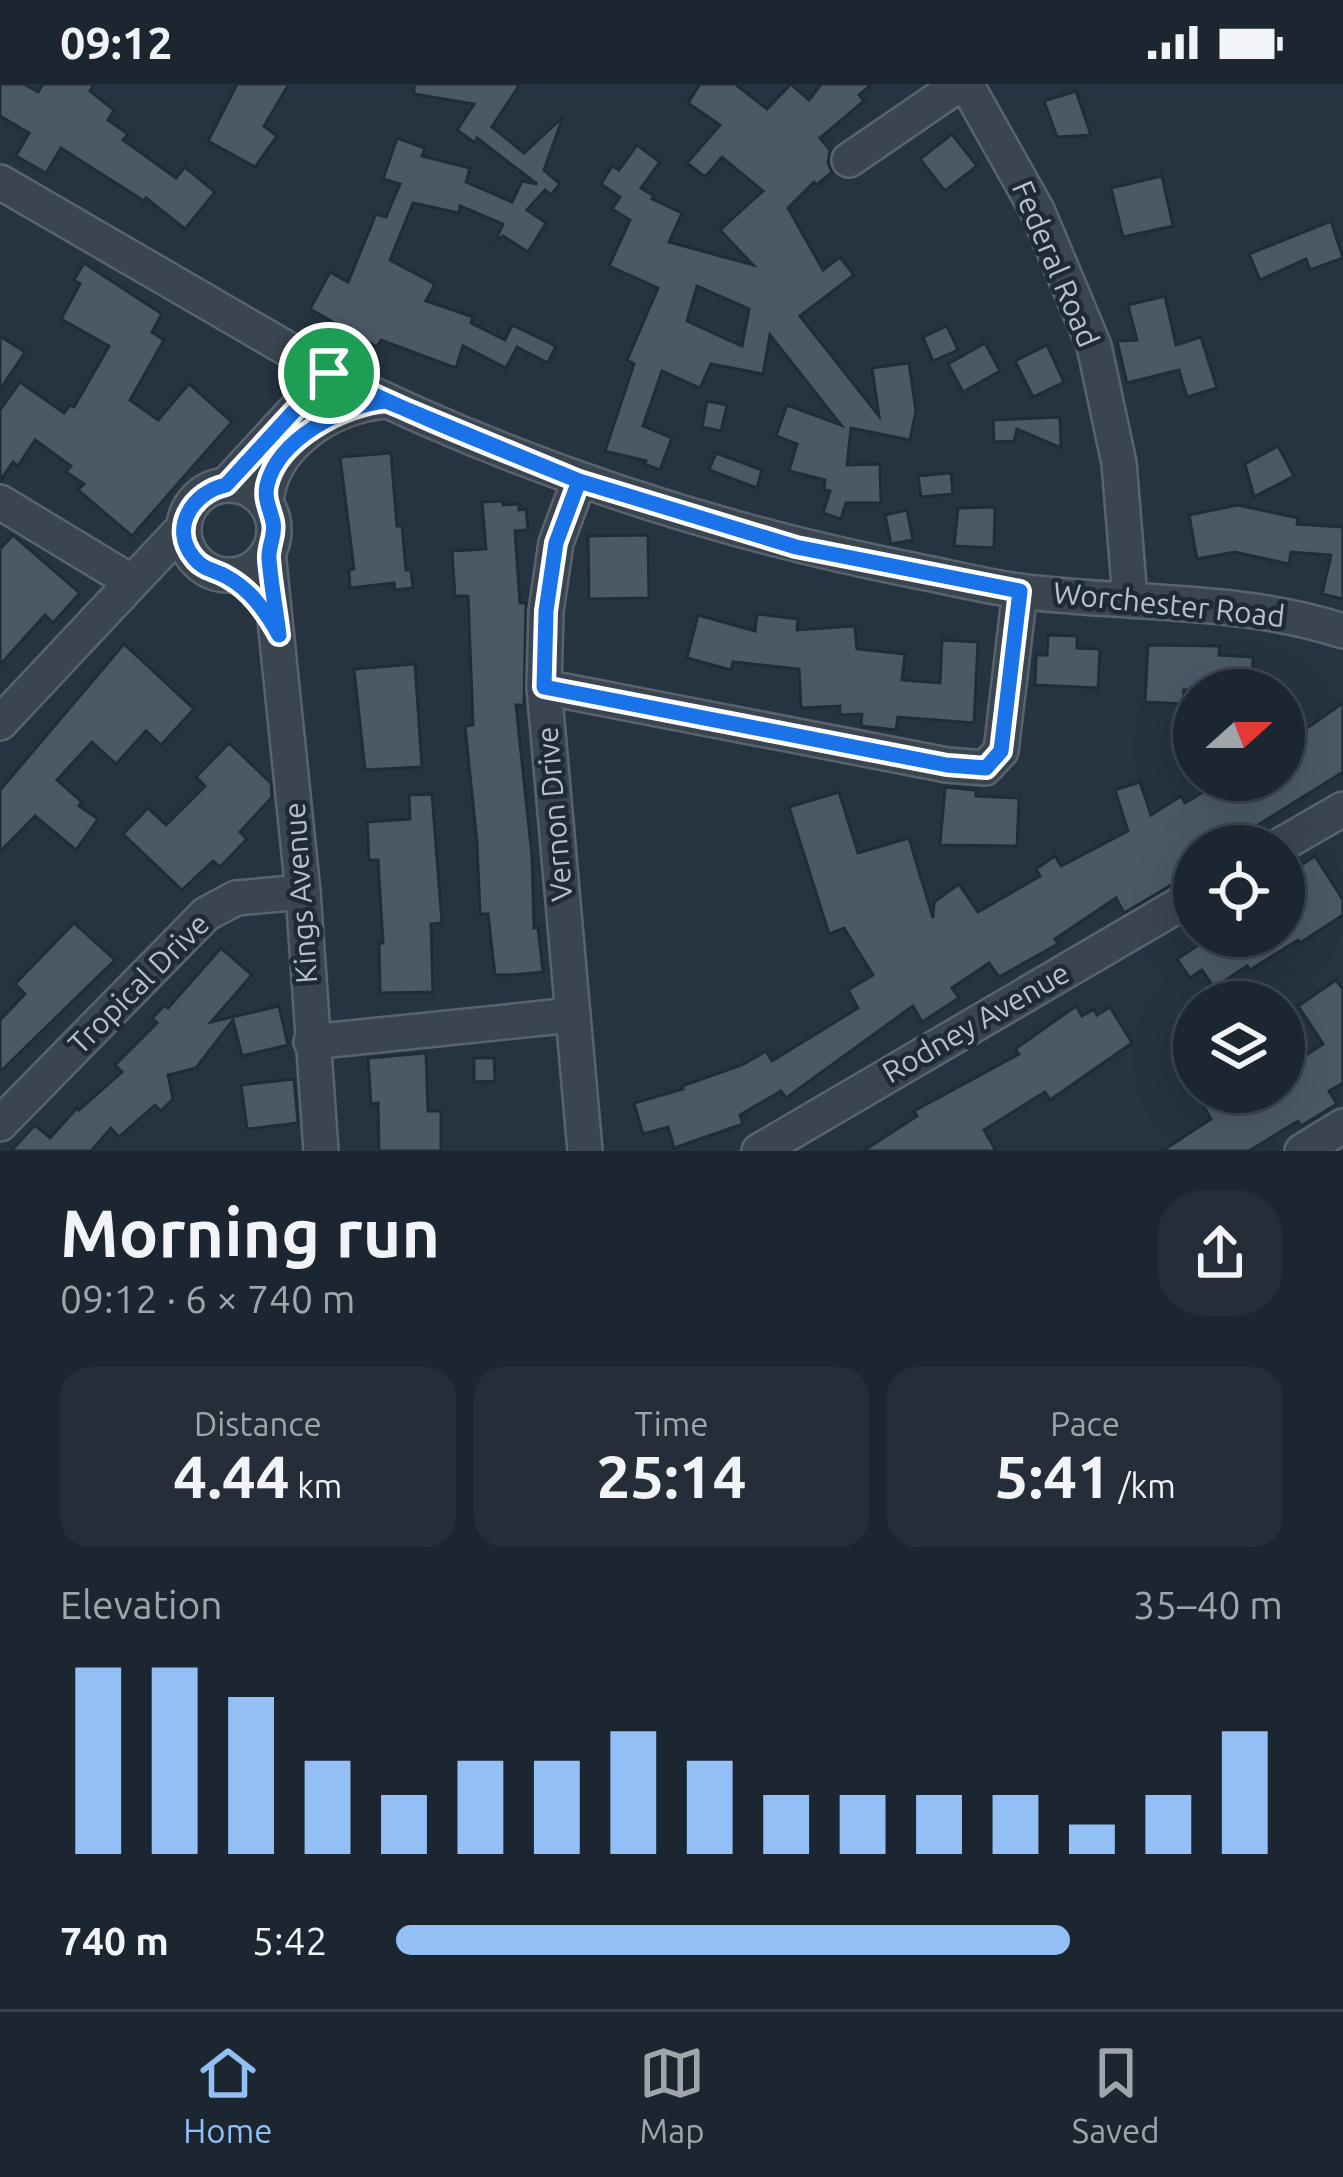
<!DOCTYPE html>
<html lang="en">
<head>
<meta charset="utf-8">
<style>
	:root { --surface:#1c2630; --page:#252e38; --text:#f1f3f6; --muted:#a0a5ab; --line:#3a434c; --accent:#91bff6 }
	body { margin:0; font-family:Ubuntu,sans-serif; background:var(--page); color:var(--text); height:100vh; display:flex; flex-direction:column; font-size:45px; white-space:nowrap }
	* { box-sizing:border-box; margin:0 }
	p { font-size:39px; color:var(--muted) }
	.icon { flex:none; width:66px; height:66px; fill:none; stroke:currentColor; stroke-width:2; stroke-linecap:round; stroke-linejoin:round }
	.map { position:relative; height:1067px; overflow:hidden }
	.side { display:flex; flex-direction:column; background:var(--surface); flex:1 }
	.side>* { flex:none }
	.needle { width:78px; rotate:69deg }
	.fabs { position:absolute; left:1173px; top:585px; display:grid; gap:24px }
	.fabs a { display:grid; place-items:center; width:132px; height:132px; border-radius:50%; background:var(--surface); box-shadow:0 12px 48px #0002,0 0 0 3px var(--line); font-size:60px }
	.pin { position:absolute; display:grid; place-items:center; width:102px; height:102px; color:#fff; margin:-51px; border:6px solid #fff; border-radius:50%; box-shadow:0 3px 12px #0007 }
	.round { display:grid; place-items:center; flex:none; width:126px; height:126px; border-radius:48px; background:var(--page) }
	.head { display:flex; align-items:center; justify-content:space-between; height:204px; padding:0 60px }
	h1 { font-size:66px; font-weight:600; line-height:90px }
	.stats { display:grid; grid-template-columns:repeat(3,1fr); gap:18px; height:204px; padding:12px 60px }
	.stats div { display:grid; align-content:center; border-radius:30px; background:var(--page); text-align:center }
	.stats b { font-size:60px; font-weight:600 }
	.stats small { font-size:33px; font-weight:400 }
	.stats p { font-size:33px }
	.chart { height:336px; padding:24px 60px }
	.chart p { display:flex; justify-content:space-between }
	.chart svg { width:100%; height:216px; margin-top:12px; stroke:var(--accent); stroke-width:6 }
	ul { padding:0 60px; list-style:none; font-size:39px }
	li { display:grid; grid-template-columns:192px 144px 1fr; align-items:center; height:90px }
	li i { height:30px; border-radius:15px; background:var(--accent) }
	.status { display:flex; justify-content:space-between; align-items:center; height:84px; padding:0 60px; background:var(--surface); direction:ltr }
	.status svg { height:33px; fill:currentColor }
	.tab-bar { display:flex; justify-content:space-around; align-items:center; height:168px; border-top:3px solid var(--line); background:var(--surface); font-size:33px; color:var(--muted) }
	.tab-bar a { display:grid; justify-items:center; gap:6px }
	.tab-bar .current { color:var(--accent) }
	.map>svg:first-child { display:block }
</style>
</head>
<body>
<div class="status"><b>09:12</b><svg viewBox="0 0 49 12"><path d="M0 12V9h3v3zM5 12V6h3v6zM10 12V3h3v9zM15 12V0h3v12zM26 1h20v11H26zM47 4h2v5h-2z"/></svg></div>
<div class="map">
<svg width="1343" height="1067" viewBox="0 0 1343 1067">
	<rect width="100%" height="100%" fill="#263340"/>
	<!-- building -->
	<g fill="#4b5966" stroke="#212c38" stroke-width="3" fill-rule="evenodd">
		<path d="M 0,0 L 24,0 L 38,8 L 43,0 L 94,0 L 90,7 L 114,26 L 108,36 L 128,50 L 123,56 L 176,94 L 185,83 L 215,108 L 185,145 L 146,114 L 144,117 L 61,64 L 46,89 L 16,72 L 29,49 L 0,32 Z"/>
		<path d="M 237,0 L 289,0 L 264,42 L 277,52 L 255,83 L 208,57 Z"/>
		<path d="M 414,0 L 520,0 L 492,43 L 524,69 L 563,33 L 544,86 L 560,100 L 551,111 L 545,106 L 527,126 L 546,139 L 528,168 L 503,152 L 496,156 L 503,140 L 460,122 L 459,129 L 413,119 L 390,176 L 435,200 L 426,217 L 473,233 L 471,239 L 505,256 L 512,241 L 556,262 L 548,279 L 517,263 L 506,284 L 463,262 L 456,284 L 381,256 L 377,263 L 310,225 L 330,188 L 348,198 L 376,130 L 386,133 L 400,100 L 383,95 L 397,54 L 425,64 L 422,72 L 470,84 L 466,98 L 512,118 L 522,97 L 537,100 L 477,54 L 475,59 L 457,46 L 474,20 L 414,10 Z"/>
		<path d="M 700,0 L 735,0 L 767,25 L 791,0 L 809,16 L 821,0 L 872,0 L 859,11 L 864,17 L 820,54 L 830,66 L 828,79 L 832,88 L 817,101 L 814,98 L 788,124 L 823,186 L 840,173 L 854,191 L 800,232 L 879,332 L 872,284 L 909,279 L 916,327 L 910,356 L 851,344 L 847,381 L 880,380 L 881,419 L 846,419 L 841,435 L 823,429 L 830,407 L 824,406 L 825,396 L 789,387 L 797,360 L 776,352 L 787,321 L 841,341 L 770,251 L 763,290 L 711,280 L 700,304 L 662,287 L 643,342 L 672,354 L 660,386 L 644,380 L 646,377 L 605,367 L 634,280 L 627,276 L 658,204 L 609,182 L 630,136 L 612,125 L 620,113 L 601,100 L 612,82 L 619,86 L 637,61 L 660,78 L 641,104 L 654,112 L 652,115 L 682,129 L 669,158 L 753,181 L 720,146 L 763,107 L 722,73 L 705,93 L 687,79 L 720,41 L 688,19 ZM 697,202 L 749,225 L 742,262 L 687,237 Z"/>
		<path d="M 1076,7 L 1091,51 L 1057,53 L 1044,17 Z"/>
		<path d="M 952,50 L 977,82 L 945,107 L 920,75 Z"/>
		<path d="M 1162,92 L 1173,142 L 1123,153 L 1111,104 Z"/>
		<path d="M 1331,137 L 1343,174 L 1310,186 L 1306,175 L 1260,196 L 1249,170 Z"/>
		<path d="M 84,179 L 162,230 L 152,248 L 164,256 L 130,316 L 158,336 L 189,300 L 232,338 L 132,452 L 78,406 L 84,400 L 66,388 L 71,382 L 35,356 L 18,382 L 13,378 L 0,397 L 0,326 L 20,298 L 64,329 L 70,321 L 74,323 L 109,262 L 61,235 L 80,200 L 74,196 Z"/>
		<path d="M 1165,212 L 1176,261 L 1201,253 L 1217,304 L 1187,313 L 1179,286 L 1127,299 L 1117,257 L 1137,256 L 1128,221 Z"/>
		<path d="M 947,242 L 958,266 L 933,277 L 923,253 Z"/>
		<path d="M 0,252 L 25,268 L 0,306 Z"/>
		<path d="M 985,259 L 1000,287 L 963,308 L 948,280 Z"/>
		<path d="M 1047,261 L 1064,298 L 1033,313 L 1015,277 Z"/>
		<path d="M 707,317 L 727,321 L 721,347 L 702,343 Z"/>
		<path d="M 1060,333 L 1061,364 L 1017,345 L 1014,357 L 994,358 L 993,336 Z"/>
		<path d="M 1278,362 L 1294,392 L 1254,413 L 1245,380 Z"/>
		<path d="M 391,369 L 397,442 L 402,442 L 406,486 L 411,486 L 413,504 L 395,506 L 394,499 L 350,504 L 349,486 L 354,485 L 340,373 Z"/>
		<path d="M 716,369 L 762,386 L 757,404 L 709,386 Z"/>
		<path d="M 951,389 L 953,410 L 921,413 L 918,392 Z"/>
		<path d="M 502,417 L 503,421 L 519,420 L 519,426 L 526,425 L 528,446 L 515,447 L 520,519 L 526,519 L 524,621 L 516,621 L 532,772 L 534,844 L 538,843 L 543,888 L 512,891 L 495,891 L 488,830 L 480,830 L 477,759 L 465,642 L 473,641 L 468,512 L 455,512 L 452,467 L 486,465 L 482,418 Z"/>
		<path d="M 1238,421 L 1298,434 L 1297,440 L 1343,443 L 1343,515 L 1322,510 L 1331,471 L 1291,468 L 1289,480 L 1235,468 L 1197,475 L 1189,431 Z"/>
		<path d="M 995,423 L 994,464 L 954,462 L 958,424 Z"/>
		<path d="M 907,426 L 913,456 L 891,460 L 885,431 Z"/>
		<path d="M 13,451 L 80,509 L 53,539 L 45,531 L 0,581 L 0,465 Z"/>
		<path d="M 648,451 L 649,514 L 589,515 L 588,452 Z"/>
		<path d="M 757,530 L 798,535 L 797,546 L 855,542 L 857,565 L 905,570 L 902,596 L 940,599 L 942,556 L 978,558 L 974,639 L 898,633 L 896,646 L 861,642 L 862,630 L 840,631 L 840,622 L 801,624 L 799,585 L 733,578 L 731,586 L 687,574 L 698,531 L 755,547 Z"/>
		<path d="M 1048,551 L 1077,552 L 1077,564 L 1100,565 L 1098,604 L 1035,601 L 1036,571 L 1047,571 Z"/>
		<path d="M 124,560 L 194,625 L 161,661 L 146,647 L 116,680 L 92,658 L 57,696 L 82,718 L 79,722 L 98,735 L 76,766 L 35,732 L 0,768 L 0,706 Z"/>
		<path d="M 1148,561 L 1220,562 L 1219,571 L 1253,573 L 1252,606 L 1184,606 L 1183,620 L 1145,618 Z"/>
		<path d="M 415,580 L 422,683 L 365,686 L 354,585 Z"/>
		<path d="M 1343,619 L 1343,688 L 1224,762 L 1194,762 L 1194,786 L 1168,803 L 1124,829 L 1116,814 L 1055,855 L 1058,860 L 999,893 L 989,879 L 952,904 L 959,914 L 922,938 L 913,922 L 786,1014 L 781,1007 L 740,1031 L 743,1040 L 674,1064 L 668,1043 L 643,1050 L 634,1019 L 683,1005 L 682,1002 L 742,981 L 766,967 L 772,977 L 858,924 L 848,906 L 873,891 L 844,844 L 829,850 L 789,723 L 839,708 L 858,769 L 909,754 L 933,834 L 934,818 L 959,800 L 978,828 L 1040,792 L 1036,785 L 1055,772 L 1061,782 L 1128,747 L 1115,706 L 1140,698 L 1151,731 L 1181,712 L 1185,719 L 1223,696 L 1284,696 L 1284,660 Z"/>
		<path d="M 229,659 L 271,699 L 272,713 L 240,748 L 247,755 L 220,783 L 213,777 L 182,806 L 123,750 L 148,724 L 166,741 L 205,702 L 196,693 Z"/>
		<path d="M 945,703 L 976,706 L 976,712 L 1019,714 L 1017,762 L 940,761 Z"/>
		<path d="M 432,710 L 442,839 L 431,840 L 433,908 L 380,909 L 379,859 L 383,859 L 378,776 L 369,776 L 367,738 L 410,735 L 409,711 Z"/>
		<path d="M 1315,772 L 1343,816 L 1343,831 L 1300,859 L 1298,856 L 1250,886 L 1247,882 L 1214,904 L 1202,886 L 1190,894 L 1177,875 L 1212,852 L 1284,852 L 1284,792 Z"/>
		<path d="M 74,839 L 115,876 L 0,988 L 0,936 L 25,910 L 15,900 Z"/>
		<path d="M 221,864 L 252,891 L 211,938 L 279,922 L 288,961 L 242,972 L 233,936 L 196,984 L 168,991 L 173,1015 L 161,1027 L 155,1021 L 119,1053 L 111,1044 L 91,1067 L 11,1067 L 35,1041 L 50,1054 L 77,1024 L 79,1026 L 122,988 L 115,981 L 157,939 L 152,934 L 165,921 L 168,924 Z"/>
		<path d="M 1336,896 L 1343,905 L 1343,999 L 1329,1007 L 1337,1020 L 1301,1042 L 1298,1037 L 1249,1067 L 1162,1067 L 1211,1035 L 1204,1023 L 1229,1008 L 1284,1008 L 1284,985 L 1323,960 L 1298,922 Z"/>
		<path d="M 1076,922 L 1082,932 L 1094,925 L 1097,931 L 1110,923 L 1132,959 L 1050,1016 L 1045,1008 L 984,1046 L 996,1067 L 863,1067 L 917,1032 L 914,1027 L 1019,970 L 1015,965 Z"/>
		<path d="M 426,969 L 428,1027 L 441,1027 L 441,1067 L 379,1067 L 378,1019 L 371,1020 L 368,974 Z"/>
		<path d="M 474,974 L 494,974 L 495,997 L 474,998 Z"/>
		<path d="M 294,995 L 298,1039 L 247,1045 L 241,1001 Z"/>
	</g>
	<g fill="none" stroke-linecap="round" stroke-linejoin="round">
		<!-- minor casing -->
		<g stroke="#58636e" stroke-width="38">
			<g id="minor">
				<path d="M 966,0 L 1037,126 L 1094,262 L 1119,379 L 1130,514"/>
				<path d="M 849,76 L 960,0"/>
				<path d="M 0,98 L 329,289 C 514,381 710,446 912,486 C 948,493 984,502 1019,507 C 1127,521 1239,513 1343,547"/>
				<path d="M 579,397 L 556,459 L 546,527 L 544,603 L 585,1067"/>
				<path d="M 226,401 L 329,289"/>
				<circle cx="229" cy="446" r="45"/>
				<path d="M 0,418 L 132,498"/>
				<path d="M 266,420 C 269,362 331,321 386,317"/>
				<path d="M 268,468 L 303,808 L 321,1067"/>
				<path d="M 544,603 L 947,681 L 985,684 L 1001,667 L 1020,507"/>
				<path d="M 0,639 L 184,443"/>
				<path d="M 1279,762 L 1343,725"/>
				<path d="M 311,958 L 573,931"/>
				<path d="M 0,1040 L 206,830 L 236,814 L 303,808"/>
				<path d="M 759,1067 L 1194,812"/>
				<path d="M 1302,1067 L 1343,1042"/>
			</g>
		</g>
		<!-- minor -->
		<use href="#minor" stroke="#3b4550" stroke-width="33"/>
	</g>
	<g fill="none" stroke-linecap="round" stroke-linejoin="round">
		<!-- route casing -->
		<g stroke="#fff" stroke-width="24">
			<path id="route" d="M 329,289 L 226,401 C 193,408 169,444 194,474 C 203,486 216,486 227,493 C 251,506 266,528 279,551 C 276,526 271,500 269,475 C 268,462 276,451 273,438 C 270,424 264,416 267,401 C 278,355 343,321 386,317 L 579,397 L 796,463 L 1020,507 L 1001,667 L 986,684 L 947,681 L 544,603 L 546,527 L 556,459 L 579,397 C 495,363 410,330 329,289"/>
		</g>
		<!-- route -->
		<use href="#route" stroke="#1a73e8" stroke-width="15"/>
	</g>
	<g text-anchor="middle" stroke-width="9" stroke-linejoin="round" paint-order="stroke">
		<!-- street labels -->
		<g font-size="30" fill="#b7c0cb" stroke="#1f2a36">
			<text transform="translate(1055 180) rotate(67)" y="10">Federal Road</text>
			<text transform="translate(1169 521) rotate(6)" y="10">Worchester Road</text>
			<text transform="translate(555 730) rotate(-95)" y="10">Vernon Drive</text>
			<text transform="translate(301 809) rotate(-94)" y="10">Kings Avenue</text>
			<text transform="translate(139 900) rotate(-45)" y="10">Tropical Drive</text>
			<text transform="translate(976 939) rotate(-30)" y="10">Rodney Avenue</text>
		</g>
	</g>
</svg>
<div class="fabs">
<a><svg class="needle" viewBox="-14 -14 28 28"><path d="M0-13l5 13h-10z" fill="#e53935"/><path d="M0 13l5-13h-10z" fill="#a0a5ab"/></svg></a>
<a><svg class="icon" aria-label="locate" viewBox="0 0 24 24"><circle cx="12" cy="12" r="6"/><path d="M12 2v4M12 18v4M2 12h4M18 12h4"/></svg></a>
<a><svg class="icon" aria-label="layers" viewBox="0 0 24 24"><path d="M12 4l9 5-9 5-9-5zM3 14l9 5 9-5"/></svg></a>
</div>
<div class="pin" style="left:329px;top:289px;background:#1e9e55"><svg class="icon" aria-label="arrive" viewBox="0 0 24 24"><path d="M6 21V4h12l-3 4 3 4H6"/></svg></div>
</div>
<section class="side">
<div class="head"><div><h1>Morning run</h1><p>09:12 · 6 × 740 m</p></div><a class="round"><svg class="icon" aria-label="share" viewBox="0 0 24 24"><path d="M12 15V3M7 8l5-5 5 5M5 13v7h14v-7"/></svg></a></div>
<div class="stats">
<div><p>Distance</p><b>4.44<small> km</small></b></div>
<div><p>Time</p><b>25:14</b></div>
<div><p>Pace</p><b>5:41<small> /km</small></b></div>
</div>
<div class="chart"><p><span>Elevation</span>35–40 m</p>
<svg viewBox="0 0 160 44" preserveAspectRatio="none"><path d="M5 44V6M15 44V6M25 44V12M35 44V25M45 44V32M55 44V25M65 44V25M75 44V19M85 44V25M95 44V32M105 44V32M115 44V32M125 44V32M135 44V38M145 44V32M155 44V19"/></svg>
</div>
<ul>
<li><b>740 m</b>5:42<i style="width:76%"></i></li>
</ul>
</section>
<nav class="tab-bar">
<a class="current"><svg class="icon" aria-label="home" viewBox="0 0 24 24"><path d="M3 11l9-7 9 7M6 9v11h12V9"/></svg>Home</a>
<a><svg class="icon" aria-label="map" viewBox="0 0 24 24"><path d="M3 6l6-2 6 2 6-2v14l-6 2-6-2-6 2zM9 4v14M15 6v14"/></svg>Map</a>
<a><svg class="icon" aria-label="saved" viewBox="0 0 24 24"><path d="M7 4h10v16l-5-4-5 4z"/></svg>Saved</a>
</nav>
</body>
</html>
